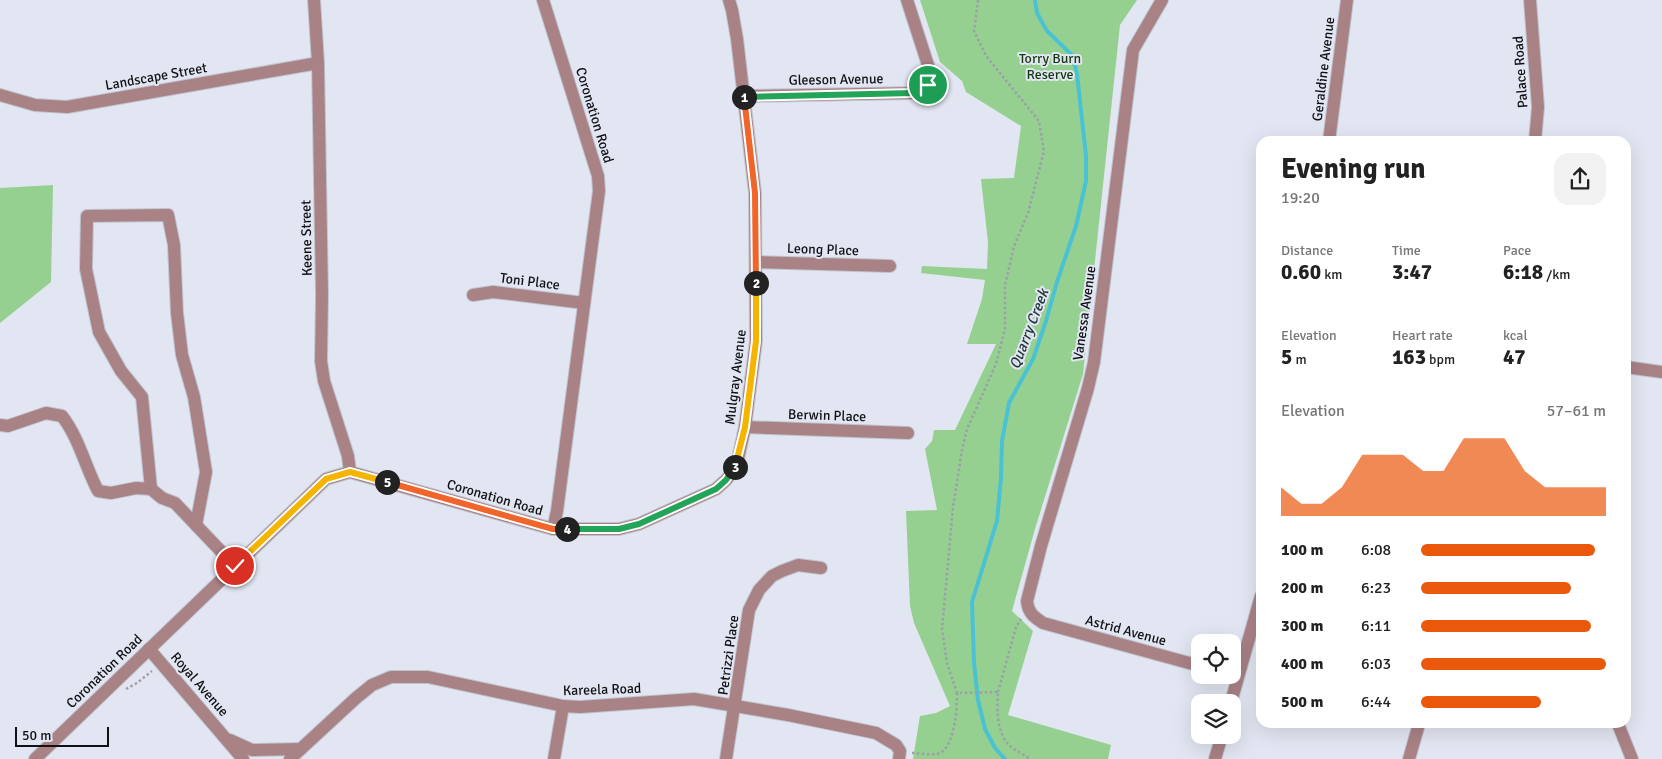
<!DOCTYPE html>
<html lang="en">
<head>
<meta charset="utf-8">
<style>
	:root { --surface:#fff; --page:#f2f2f2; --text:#222; --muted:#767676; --accent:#ea580c }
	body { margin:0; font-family:Signika,sans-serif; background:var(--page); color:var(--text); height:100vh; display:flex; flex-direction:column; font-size:19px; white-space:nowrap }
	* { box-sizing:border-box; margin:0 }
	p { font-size:16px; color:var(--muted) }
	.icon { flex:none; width:28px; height:28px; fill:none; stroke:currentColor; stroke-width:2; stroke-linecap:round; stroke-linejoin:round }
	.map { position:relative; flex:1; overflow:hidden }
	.details { position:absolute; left:1256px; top:136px; width:375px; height:592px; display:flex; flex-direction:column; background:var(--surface); border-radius:15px; box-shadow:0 5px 20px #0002 }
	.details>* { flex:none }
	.tools { position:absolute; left:1191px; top:634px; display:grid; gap:10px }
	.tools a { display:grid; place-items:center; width:50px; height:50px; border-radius:10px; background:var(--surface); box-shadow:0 5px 20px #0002; font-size:25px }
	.scale { position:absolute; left:15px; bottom:12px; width:94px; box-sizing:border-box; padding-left:5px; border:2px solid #101115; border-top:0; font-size:14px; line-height:18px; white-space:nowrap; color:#101115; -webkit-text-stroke:4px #e2e6f2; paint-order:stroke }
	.pin { position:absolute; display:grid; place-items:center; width:42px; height:42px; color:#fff; margin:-21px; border:2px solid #fff; border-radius:50%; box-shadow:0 1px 5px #0007 }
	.km { position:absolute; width:25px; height:25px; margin:-12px; border-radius:50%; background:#222; color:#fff; font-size:14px; line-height:25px; text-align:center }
	.round { display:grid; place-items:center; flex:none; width:52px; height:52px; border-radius:15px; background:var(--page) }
	.summary { display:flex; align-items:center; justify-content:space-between; height:85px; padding:0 25px }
	h1 { font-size:28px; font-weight:800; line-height:38px }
	.stats { display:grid; grid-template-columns:repeat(3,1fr); gap:8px; height:85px; padding:5px 25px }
	.stats div { display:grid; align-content:center }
	.stats b { font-size:21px; font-weight:800 }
	.stats small { font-size:14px; font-weight:400 }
	.stats p { font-size:14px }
	.chart { height:140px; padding:10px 25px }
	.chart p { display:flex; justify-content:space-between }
	.chart svg { width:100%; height:90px; margin-top:5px; fill:var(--accent); opacity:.7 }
	ul { padding:0 25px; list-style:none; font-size:16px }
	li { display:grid; grid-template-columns:80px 60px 1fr; align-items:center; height:38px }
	li i { height:12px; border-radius:6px; background:var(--accent) }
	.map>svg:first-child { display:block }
</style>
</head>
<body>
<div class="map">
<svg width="1662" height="759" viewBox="0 0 1662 759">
	<rect width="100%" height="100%" fill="#e2e6f2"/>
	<!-- green -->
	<g fill="#95d091">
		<path d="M 920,0 L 1137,0 L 1120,25 L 1083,374 L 1035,529 L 1012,611 L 1033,631 L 1008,715 L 1111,745 L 1108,759 L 913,759 L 920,716 L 936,713 L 950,706 L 914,623 L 910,606 L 906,511 L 937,510 L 925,449 L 932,441 L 934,430 L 955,430 L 996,344 L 967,344 L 982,299 L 985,280 L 921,273 L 922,266 L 987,269 L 988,242 L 981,179 L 1014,178 L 1021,126 L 966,92 L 962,81 L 940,62 Z"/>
		<path d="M 53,185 L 51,282 L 0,323 L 0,188 Z"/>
	</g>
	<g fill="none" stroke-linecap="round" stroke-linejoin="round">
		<!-- stream -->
		<path stroke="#4bc2d4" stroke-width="4" d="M 1005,759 L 995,748 L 985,729 L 978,700 L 974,663 L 972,602 L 997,521 L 1001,478 L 1002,441 L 1009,403 L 1033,359 L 1046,321 L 1057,282 L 1076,226 L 1086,181 L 1086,156 L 1077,74 L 1072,55 L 1047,31 L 1037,13 L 1035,0"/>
		<!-- minor casing -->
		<g stroke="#c0c4cf" stroke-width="14">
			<g id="minor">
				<path d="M 314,0 L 318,63 L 322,295 L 321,361 L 324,381 L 348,456 L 350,472"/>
				<path d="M 1162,0 L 1133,50 L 1094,362 L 1088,388 L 1041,546 L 1027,601 C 1028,613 1034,617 1043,623 L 1200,666"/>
				<path d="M 0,95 L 35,105 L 67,107 L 318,63"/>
				<path d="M 744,96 L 913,93 L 928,85 L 928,65 L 907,0"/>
				<path d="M 1329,141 L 1347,0"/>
				<path d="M 756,262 L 890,266"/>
				<path d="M 473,295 L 493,292 L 584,303"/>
				<path d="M 1626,367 L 1662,372"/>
				<path d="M 0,425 L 8,426 L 46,413 L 62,416 C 79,438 85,466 98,491 L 111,493 L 136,488 L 151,489 L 162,498 L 175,503 L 235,566"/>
				<path d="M 745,427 L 908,433"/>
				<path d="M 151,489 L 142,397 L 121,371 L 99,332 L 86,269 L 87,216 L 168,215 L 174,245 L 177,313 L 182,355 L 194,397 L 206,472 L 196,525"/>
				<path d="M 553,529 L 619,529 L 639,524 L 716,489 L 726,480 L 734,470 L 738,459 L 745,427 L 756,341 L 755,193 L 737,39 L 732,10 L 729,0"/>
				<path d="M 149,649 L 243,759"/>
				<path d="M 1231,702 L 1261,596"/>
				<path d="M 1618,724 L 1632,759"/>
				<path d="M 230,740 L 252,750 L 301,749"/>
				<path d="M 290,759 L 356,698 L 372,685 L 391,677 L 428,677 L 563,706 L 580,707 L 694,699 L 788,715 L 876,733 L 896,745 L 900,751 L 899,759"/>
				<path d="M 554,759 L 563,706"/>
				<path d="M 726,759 L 749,610 L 759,590 L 772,576 L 782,571 L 798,565 L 821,568"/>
				<path d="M 1215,759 L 1222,735"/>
			</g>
		</g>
		<!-- tertiary casing -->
		<g stroke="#c0c4cf" stroke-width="14">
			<g id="tertiary">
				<path d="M 1530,0 L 1538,107 L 1535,141"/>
				<path d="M 35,759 L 326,479 L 350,472 L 553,529 L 557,511 L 599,191 L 598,176 L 543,0"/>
				<path d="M 1409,759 L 1419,724"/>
			</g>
		</g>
		<!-- path -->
		<g stroke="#9c9fa8" stroke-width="2.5" stroke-dasharray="2.5 2.5" stroke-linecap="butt">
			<path d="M 978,0 L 974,31 L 986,56 L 1039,121 L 1044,151 L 1028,213 L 1014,246 L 1005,285 L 1005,329 L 996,364 L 967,429 L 962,450 L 953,507 L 942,629 L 947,663 L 957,693 L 998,692 C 997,709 996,733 1010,746 C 1015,751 1024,754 1030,759"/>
			<path d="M 126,689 L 137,683 L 152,671"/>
			<path d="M 998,692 L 1016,627 L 1021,619"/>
			<path d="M 912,753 C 919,753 928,755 936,754 C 955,752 957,708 957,693"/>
		</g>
		<!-- minor -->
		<use href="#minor" stroke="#a98286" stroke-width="12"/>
		<!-- tertiary -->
		<use href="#tertiary" stroke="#a98286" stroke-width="12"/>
	</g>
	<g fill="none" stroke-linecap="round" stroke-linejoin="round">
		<!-- split-1 casing -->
		<g stroke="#fff" stroke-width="10">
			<path id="split-1" d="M 744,97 L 913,93 L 928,85"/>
		</g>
		<!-- split-2 casing -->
		<g stroke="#fff" stroke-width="10">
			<path id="split-2" d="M 744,97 L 755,193 L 756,283"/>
		</g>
		<!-- split-3 casing -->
		<g stroke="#fff" stroke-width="10">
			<path id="split-3" d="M 735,467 L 745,427 L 756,341 L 756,283"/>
		</g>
		<!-- split-4 casing -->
		<g stroke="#fff" stroke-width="10">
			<path id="split-4" d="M 567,529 L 619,529 L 639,524 L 716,489 L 726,480 L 735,467"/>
		</g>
		<!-- split-5 casing -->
		<g stroke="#fff" stroke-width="10">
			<path id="split-5" d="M 387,482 L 553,529 L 567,529"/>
		</g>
		<!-- split-6 casing -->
		<g stroke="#fff" stroke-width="10">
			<path id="split-6" d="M 235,566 L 326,479 L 350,472 L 387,482"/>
		</g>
		<!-- split-1 -->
		<use href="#split-1" stroke="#22a559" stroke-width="6"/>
		<!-- split-2 -->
		<use href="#split-2" stroke="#f0652b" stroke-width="6"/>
		<!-- split-3 -->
		<use href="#split-3" stroke="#f5b400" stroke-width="6"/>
		<!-- split-4 -->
		<use href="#split-4" stroke="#22a559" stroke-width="6"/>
		<!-- split-5 -->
		<use href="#split-5" stroke="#f0652b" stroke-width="6"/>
		<!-- split-6 -->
		<use href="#split-6" stroke="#f5b400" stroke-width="6"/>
	</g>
	<g text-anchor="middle" stroke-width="4" stroke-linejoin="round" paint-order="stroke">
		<!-- park labels -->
		<g font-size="14" fill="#123b11" stroke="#e2e6f2">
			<text x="1050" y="63">Torry Burn<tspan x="1050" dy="16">Reserve</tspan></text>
		</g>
		<!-- street labels -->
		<g font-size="14" fill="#101115" stroke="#e2e6f2">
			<text transform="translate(1323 69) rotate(-83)" y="5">Geraldine Avenue</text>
			<text transform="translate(1520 72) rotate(-94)" y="5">Palace Road</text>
			<text transform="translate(156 76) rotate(-10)" y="5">Landscape Street</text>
			<text transform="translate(836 79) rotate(-1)" y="5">Gleeson Avenue</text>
			<text transform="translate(595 115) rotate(73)" y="5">Coronation Road</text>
			<text transform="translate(306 238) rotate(-91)" y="5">Keene Street</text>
			<text transform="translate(823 249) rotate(2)" y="5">Leong Place</text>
			<text transform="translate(530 281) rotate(7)" y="5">Toni Place</text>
			<text transform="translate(1084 313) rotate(-82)" y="5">Vanessa Avenue</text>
			<text transform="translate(735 377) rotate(-83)" y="5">Mulgray Avenue</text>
			<text transform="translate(827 415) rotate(2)" y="5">Berwin Place</text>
			<text transform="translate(495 497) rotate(16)" y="5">Coronation Road</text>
			<text transform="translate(1126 630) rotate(15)" y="5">Astrid Avenue</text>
			<text transform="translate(728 655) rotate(-82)" y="5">Petrizzi Place</text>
			<text transform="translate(104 671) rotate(-44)" y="5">Coronation Road</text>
			<text transform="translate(200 684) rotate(49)" y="5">Royal Avenue</text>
			<text transform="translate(602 689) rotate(-2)" y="5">Kareela Road</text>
		</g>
		<!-- water labels -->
		<g font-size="15" font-style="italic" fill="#1e3336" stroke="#e2e6f2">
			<text transform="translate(1029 329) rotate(-69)" y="5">Quarry Creek</text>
		</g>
	</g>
</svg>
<div class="tools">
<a><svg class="icon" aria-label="locate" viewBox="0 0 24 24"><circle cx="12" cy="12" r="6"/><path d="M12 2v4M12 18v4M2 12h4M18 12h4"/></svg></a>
<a><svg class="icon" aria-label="layers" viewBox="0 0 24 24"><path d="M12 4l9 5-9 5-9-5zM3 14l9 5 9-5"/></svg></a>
</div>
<div class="scale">50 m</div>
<div class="pin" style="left:928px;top:85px;background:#1e9e55"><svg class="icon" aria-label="arrive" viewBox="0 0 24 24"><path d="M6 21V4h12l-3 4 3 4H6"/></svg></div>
<div class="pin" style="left:235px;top:566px;background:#d93025"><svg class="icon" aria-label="check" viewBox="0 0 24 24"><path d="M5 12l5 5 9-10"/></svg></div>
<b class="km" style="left:744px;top:97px">1</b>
<b class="km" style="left:756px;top:283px">2</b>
<b class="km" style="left:735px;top:467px">3</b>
<b class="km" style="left:567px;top:529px">4</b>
<b class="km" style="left:387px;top:482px">5</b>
<section class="details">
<div class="summary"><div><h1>Evening run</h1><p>19:20</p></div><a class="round"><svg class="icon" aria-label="share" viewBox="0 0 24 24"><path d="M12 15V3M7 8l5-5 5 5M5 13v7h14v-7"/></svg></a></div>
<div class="stats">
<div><p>Distance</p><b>0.60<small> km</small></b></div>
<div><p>Time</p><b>3:47</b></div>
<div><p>Pace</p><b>6:18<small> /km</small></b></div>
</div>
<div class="stats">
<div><p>Elevation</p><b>5<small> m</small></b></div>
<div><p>Heart rate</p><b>163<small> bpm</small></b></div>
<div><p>kcal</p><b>47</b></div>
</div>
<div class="chart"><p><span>Elevation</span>57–61 m</p>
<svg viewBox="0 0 160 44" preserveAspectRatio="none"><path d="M0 44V30L10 38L20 38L30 30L40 14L50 14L60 14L70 22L80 22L90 6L100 6L110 6L120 22L130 30L140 30L150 30L160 30V44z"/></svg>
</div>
<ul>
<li><b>100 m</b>6:08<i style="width:94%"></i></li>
<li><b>200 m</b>6:23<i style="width:81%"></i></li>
<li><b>300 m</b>6:11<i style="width:92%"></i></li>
<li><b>400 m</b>6:03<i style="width:100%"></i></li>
<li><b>500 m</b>6:44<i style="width:65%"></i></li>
</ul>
</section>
</div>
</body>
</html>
